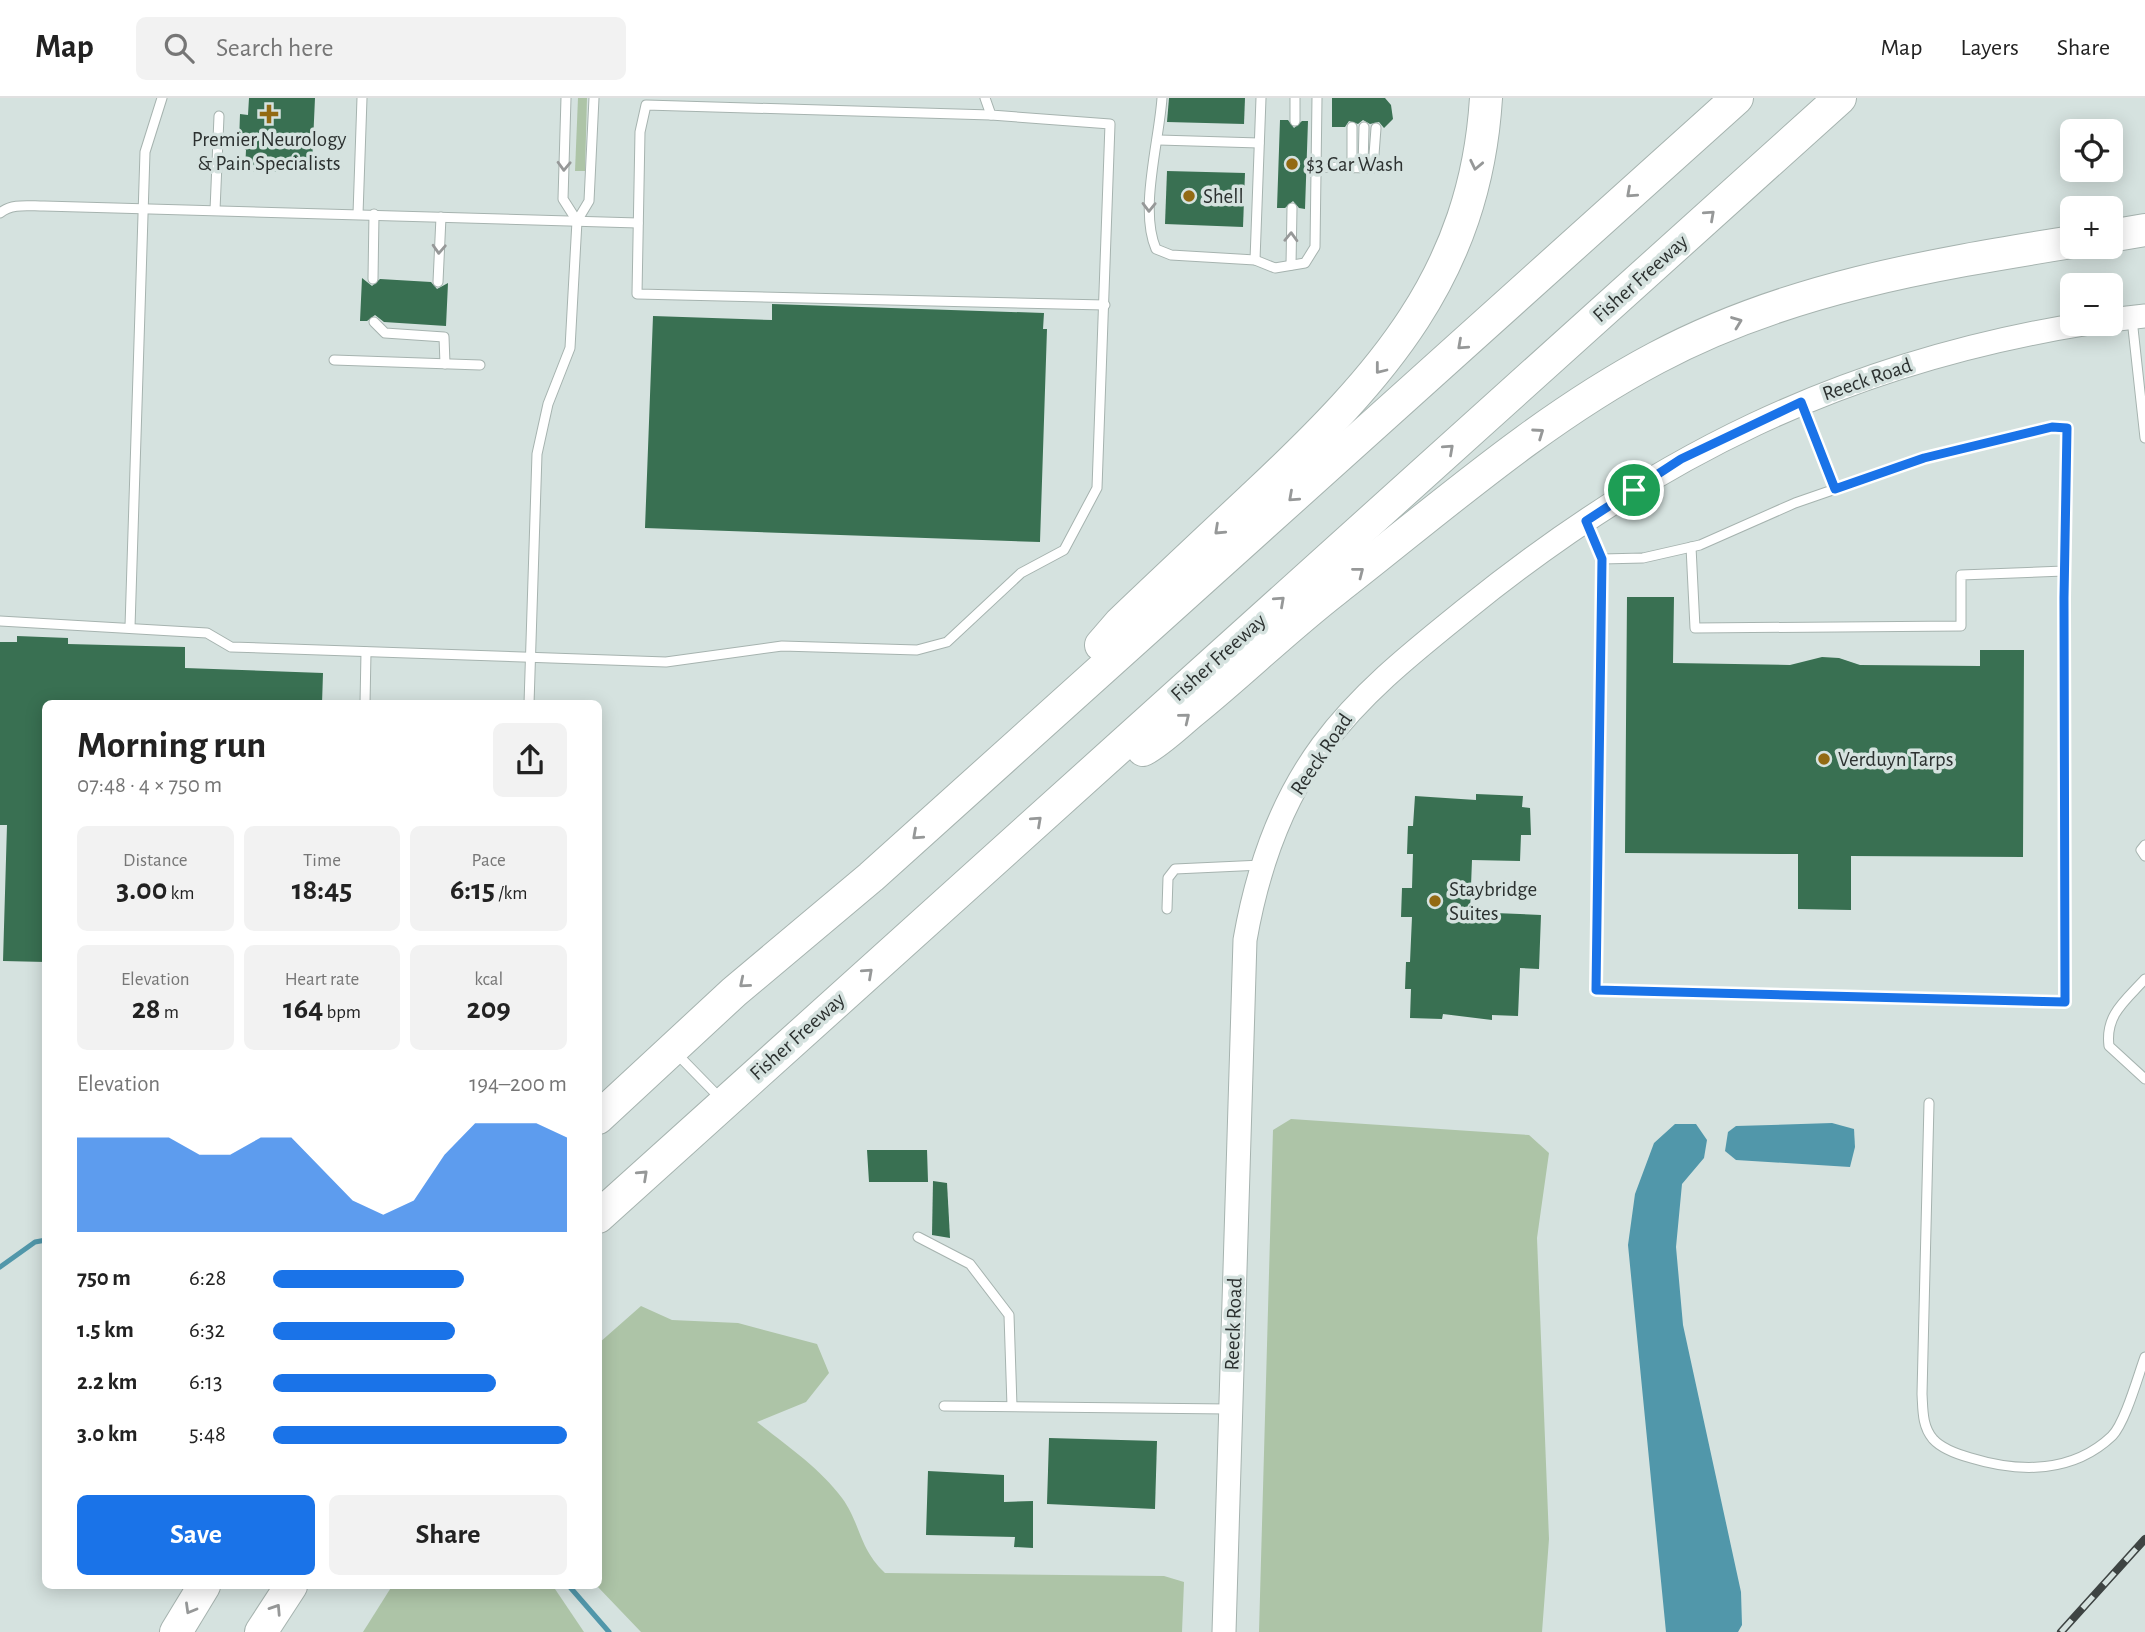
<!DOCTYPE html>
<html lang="en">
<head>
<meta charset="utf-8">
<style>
	:root { --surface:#fff; --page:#f2f2f2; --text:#222; --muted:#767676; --line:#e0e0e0; --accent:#1a73e8 }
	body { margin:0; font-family:"Alegreya Sans",sans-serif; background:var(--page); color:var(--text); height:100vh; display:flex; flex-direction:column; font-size:26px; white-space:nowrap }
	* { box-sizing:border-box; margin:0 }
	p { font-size:23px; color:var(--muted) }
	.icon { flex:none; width:38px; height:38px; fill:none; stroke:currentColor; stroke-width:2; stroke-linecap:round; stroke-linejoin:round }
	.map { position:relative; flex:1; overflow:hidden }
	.sheet { position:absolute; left:42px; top:602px; width:560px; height:889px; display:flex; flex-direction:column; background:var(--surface); border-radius:10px; box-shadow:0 4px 18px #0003 }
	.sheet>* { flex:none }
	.fabs { position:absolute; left:2060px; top:21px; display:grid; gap:14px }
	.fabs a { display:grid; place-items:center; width:63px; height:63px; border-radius:10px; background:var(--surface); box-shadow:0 4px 18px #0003; font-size:35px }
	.pin { position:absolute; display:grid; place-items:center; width:60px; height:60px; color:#fff; margin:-30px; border:4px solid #fff; border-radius:50%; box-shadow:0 2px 7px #0007 }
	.round { display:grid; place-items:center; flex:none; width:74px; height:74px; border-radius:10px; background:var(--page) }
	.headline { display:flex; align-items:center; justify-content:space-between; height:119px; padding:0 35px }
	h1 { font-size:38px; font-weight:700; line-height:52px }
	.metrics { display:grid; grid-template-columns:repeat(3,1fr); gap:10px; height:119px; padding:7px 35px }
	.metrics div { display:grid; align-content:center; border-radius:10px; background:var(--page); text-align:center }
	.metrics b { font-size:30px; font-weight:700 }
	.metrics small { font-size:19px; font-weight:400 }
	.metrics p { font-size:19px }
	.chart { height:196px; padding:14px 35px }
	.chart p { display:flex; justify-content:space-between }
	.chart svg { width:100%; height:126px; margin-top:7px; fill:var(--accent); opacity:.7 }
	.cta { display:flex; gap:14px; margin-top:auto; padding:14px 35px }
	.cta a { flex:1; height:80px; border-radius:10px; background:var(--accent); color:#fff; font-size:28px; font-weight:700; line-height:80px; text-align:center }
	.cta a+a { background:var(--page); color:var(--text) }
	ul { padding:0 35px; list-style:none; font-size:23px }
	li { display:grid; grid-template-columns:112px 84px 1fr; align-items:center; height:52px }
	li i { height:18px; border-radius:9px; background:var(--accent) }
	header { display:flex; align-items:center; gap:42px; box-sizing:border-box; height:98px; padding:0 35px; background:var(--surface); border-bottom:2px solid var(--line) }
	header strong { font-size:33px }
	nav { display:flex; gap:38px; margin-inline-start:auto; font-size:24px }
	.search { width:490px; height:63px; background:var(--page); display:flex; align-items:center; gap:18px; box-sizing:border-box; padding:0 24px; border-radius:10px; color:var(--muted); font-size:26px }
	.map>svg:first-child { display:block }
</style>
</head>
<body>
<header>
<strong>Map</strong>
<div class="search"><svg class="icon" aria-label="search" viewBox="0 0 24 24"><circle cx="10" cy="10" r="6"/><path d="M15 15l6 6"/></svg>Search here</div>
<nav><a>Map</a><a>Layers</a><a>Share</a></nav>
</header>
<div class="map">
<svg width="2145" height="1534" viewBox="0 0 2145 1534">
	<rect width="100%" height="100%" fill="#d5e2df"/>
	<!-- green -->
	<g fill="#adc4a7">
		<path d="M 578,0 L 587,0 L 585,73 L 575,73 Z"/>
		<path d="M 1291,1021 L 1529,1037 L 1549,1055 L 1537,1140 L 1549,1441 L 1542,1534 L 1259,1534 L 1273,1032 Z"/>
		<path d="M 641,1208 L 672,1222 L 738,1225 L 817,1246 L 829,1275 L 806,1304 L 757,1324 C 786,1347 820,1370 842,1400 C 861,1426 858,1449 885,1475 L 1164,1478 L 1184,1484 L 1182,1534 L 641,1534 L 597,1488 L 599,1245 Z"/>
		<path d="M 392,1488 L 553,1488 L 584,1534 L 363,1534 Z"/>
	</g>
	<!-- water -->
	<g fill="#5197aa">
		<path d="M 1832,1025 L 1854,1031 L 1855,1049 L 1850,1069 L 1736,1062 L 1725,1053 L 1728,1034 L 1736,1028 Z"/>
		<path d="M 1675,1026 L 1696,1026 L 1707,1042 L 1704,1060 L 1682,1086 L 1676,1149 L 1683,1227 L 1741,1494 L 1742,1527 L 1738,1534 L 1666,1534 L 1628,1147 L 1635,1096 L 1654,1045 Z"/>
	</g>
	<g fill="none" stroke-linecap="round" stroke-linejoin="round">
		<!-- stream -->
		<g stroke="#5197aa" stroke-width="5">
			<path d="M 0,1169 L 35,1144 L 46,1142"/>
			<path d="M 569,1488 L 609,1534"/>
		</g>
	</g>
	<!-- building -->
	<g fill="#397052">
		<path d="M 249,0 L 315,0 L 312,67 L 285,65 L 275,74 L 245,73 L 246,52 L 239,45 L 240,16 L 248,17 Z"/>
		<path d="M 1169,0 L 1245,0 L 1244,26 L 1167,24 Z"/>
		<path d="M 1332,0 L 1385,0 L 1391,7 L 1393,21 L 1384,30 L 1379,24 L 1370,26 L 1363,22 L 1358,26 L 1349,23 L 1345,29 L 1332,29 Z"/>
		<path d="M 1280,22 L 1288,22 L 1294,30 L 1302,23 L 1308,23 L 1305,111 L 1299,110 L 1293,103 L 1285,110 L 1277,110 Z"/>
		<path d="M 1167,73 L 1245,75 L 1243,129 L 1165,126 Z"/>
		<path d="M 362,180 L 372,188 L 380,181 L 431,184 L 437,191 L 448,185 L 446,228 L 384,224 L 375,217 L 367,223 L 360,223 Z"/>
		<path d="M 772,206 L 1044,215 L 1043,231 L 1047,231 L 1040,444 L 645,430 L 653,218 L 772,222 Z"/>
		<path d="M 1627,499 L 1674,499 L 1673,565 L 1790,567 L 1822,559 L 1839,560 L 1860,567 L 1980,568 L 1980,552 L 2024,552 L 2023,759 L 1851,758 L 1851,812 L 1798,811 L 1798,756 L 1625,755 Z"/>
		<path d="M 17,538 L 68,540 L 68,546 L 185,549 L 185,570 L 323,575 L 322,606 L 46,606 L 46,864 L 3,863 L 7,727 L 0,727 L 0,544 L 17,544 Z"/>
		<path d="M 1476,696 L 1523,698 L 1522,709 L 1530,710 L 1531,737 L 1521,737 L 1520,763 L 1472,762 L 1470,814 L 1541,817 L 1539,871 L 1520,870 L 1518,918 L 1492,917 L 1492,922 L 1443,916 L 1442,921 L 1410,920 L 1411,891 L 1405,891 L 1406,864 L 1410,864 L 1412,819 L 1401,819 L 1402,790 L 1412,790 L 1413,756 L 1407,756 L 1408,728 L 1413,728 L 1415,698 L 1476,702 Z"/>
		<path d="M 867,1052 L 927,1052 L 928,1084 L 869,1084 Z"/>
		<path d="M 933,1083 L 947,1085 L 950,1140 L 932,1137 Z"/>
		<path d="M 1049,1340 L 1157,1343 L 1155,1411 L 1047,1406 Z"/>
		<path d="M 928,1373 L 1004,1377 L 1004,1404 L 1033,1403 L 1033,1450 L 1014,1449 L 1015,1439 L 926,1437 Z"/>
	</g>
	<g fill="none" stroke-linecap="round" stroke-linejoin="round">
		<!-- service casing -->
		<g stroke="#a6b3af" stroke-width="11">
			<g id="service">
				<path d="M 566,0 L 563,101 L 577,123 L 589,103 L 594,0"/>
				<path d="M 1162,0 C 1159,44 1139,112 1156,151 L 1171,157 L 1255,162 L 1275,170 L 1305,165 L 1315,149 L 1317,0"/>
				<path d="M 991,17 L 646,7 L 640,34 L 637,196 L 1105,207"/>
				<path d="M 1295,23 L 1295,0"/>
				<path d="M 1159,42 L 1259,45"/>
				<path d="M 1316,69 L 1373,70 L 1376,30"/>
				<path d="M 1352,70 L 1352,29"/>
				<path d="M 1363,70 L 1364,29"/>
				<path d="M 215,112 L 219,18"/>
				<path d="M 0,115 C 12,105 28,108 44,108 L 638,125"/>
				<path d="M 358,116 L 362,0"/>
				<path d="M 1255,162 L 1261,0"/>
				<path d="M 1291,167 L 1292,110"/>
				<path d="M 373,181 L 374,116"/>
				<path d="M 438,184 L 441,119"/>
				<path d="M 2132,221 L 2145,340"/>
				<path d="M 374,224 L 385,235 L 444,239 L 445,266"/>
				<path d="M 334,262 L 480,267"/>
				<path d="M 1801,306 L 1835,391"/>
				<path d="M 1587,425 L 1602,461 L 1596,892 L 2065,904 L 2064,500 L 2067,330 L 2052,329 L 1925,360 L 1795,405 L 1700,447 L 1643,460 L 1602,461"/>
				<path d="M 1691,449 L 1695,530 L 1961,528 L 1961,477 L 2064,473"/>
				<path d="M 0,523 L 207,535 L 231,549 L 666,564 L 782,548 L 917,552 L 947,544 L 1021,475 L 1064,452 L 1097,390 L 1110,26 L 991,17 L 985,0"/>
				<path d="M 130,529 L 145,54 L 162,0"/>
				<path d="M 365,606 L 366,554"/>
				<path d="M 529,606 L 537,356 L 548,306 L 570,250 L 577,123"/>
				<path d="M 2145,747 L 2141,752 L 2145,758"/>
				<path d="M 1167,811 L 1168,780 L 1175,771 L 1262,767"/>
				<path d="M 2145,881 C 2125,903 2105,917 2109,948 L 2145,981"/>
				<path d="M 676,955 L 720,1000"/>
				<path d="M 1929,1005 L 1922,1296 C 1923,1312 1922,1328 1933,1341 C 1942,1351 1960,1357 1971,1360 C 2020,1375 2073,1375 2112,1338 C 2125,1325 2138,1278 2145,1259"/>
				<path d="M 918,1139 L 970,1166 L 1009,1217 L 1012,1308"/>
				<path d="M 944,1308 L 1229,1311"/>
			</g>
		</g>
		<!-- tertiary casing -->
		<g stroke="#a6b3af" stroke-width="25">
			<g id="tertiary">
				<path d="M 2110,222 L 2145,218"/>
				<path d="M 1224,1534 L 1245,842 C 1257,773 1280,705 1322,648 C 1362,594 1413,554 1465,512 C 1654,359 1843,265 2084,226"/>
			</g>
		</g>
		<!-- motorway casing -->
		<g stroke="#a6b3af" stroke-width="34">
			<g id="motorway">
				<path d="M 2110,138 L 2145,132"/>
				<path d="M 1101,547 L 1120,525 C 1166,481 1212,438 1259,394 C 1381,279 1475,177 1486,0"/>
				<path d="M 1143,652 C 1161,642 1178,625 1194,612 C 1242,573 1286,530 1335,492 C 1438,412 1539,322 1656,260 C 1785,191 1929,167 2072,144"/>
				<path d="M 598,1020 L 734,894 L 871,779 L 1737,0"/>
				<path d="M 598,1119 L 1840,0"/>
				<path d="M 176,1534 L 204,1488"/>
				<path d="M 261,1534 L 291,1488"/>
			</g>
		</g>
		<!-- service -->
		<use href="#service" stroke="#fff" stroke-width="9"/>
		<!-- tertiary -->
		<use href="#tertiary" stroke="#fff" stroke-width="23"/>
		<!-- motorway -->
		<use href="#motorway" stroke="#fff" stroke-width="32"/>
		<!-- rail casing -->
		<g stroke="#3e4443" stroke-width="8">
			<path id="rail" d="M 2061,1534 L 2145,1441"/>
		</g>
		<!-- rail -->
		<use href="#rail" stroke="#d5e2df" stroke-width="5" stroke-dasharray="16" stroke-linecap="butt"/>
	</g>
	<!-- one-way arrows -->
	<defs><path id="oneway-chevron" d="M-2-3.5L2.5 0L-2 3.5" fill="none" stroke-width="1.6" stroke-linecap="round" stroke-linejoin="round" transform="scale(1.75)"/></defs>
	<g stroke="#969898">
		<use href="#oneway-chevron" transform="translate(1476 67) rotate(102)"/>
		<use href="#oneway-chevron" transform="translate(564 68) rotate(92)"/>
		<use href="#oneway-chevron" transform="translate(1631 95) rotate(138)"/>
		<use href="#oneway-chevron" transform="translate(1149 109) rotate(91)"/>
		<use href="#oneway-chevron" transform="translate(1710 117) rotate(-42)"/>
		<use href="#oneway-chevron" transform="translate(1291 139) rotate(-88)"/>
		<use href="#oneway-chevron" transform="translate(439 151) rotate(93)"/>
		<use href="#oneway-chevron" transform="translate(1737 224) rotate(-21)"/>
		<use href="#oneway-chevron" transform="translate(1462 247) rotate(138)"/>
		<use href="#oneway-chevron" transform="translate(1380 271) rotate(128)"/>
		<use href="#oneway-chevron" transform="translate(1539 335) rotate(-35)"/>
		<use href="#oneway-chevron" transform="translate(1449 351) rotate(-42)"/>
		<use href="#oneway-chevron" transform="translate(1293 399) rotate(138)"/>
		<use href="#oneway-chevron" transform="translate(1219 432) rotate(137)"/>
		<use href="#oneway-chevron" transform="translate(1359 474) rotate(-38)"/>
		<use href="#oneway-chevron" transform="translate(1280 503) rotate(-42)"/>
		<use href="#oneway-chevron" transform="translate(1185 620) rotate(-39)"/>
		<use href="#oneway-chevron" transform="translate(1037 723) rotate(-42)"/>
		<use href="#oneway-chevron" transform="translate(917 737) rotate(138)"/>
		<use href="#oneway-chevron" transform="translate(868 875) rotate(-42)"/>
		<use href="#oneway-chevron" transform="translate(744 885) rotate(140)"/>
		<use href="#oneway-chevron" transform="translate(643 1077) rotate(-43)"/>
		<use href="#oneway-chevron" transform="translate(190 1511) rotate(120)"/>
		<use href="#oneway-chevron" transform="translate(276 1511) rotate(-57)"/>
	</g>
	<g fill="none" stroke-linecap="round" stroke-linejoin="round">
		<!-- route casing -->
		<g stroke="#fff" stroke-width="14">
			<path id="route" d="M 1801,304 L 1835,391 L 1924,360 L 2052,329 L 2067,330 L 2064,500 L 2065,904 L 1596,892 L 1602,461 L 1586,423 L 1681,361 Z"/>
		</g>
		<!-- route -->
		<use href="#route" stroke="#1a73e8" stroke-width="9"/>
	</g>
	<!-- markers -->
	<g fill="#936a13" stroke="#d5e2df" stroke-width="2.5">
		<path d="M265.5 5.5h7v7h7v7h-7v7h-7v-7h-7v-7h7z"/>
		<circle cx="1292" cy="66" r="7"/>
		<circle cx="1189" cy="98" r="7"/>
		<circle cx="1824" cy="661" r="7"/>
		<circle cx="1435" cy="803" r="7"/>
	</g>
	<g text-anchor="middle" stroke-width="7" stroke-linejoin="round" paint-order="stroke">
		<!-- poi labels -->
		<g font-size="21" fill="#2c3130" stroke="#d5e2df" text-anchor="start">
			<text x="269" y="48" text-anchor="middle">Premier Neurology<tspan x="269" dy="24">&amp; Pain Specialists</tspan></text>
			<text x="1306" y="73">$3 Car Wash</text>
			<text x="1203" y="105">Shell</text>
			<text x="1838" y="668">Verduyn Tarps</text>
			<text x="1449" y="798">Staybridge<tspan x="1449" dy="24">Suites</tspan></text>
		</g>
		<!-- street labels -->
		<g font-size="21" fill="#2c3130" stroke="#d5e2df">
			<text transform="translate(1640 180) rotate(-42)" y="7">Fisher Freeway</text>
			<text transform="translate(1867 281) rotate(-19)" y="7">Reeck Road</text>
			<text transform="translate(1218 559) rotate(-42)" y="7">Fisher Freeway</text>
			<text transform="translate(1321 656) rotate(-56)" y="7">Reeck Road</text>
			<text transform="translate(797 938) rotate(-42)" y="7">Fisher Freeway</text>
			<text transform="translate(1233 1226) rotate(-88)" y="7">Reeck Road</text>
		</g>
	</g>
</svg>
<div class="fabs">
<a><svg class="icon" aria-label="locate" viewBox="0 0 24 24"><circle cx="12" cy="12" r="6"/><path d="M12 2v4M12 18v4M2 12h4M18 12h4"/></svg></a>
<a>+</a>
<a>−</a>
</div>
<div class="pin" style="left:1634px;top:392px;background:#1e9e55"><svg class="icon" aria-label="arrive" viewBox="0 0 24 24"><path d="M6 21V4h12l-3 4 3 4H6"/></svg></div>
<section class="sheet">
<div class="headline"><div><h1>Morning run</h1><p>07:48 · 4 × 750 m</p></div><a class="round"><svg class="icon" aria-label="share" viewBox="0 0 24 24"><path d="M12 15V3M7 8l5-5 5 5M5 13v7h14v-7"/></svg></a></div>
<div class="metrics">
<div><p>Distance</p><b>3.00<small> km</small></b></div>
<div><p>Time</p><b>18:45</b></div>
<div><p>Pace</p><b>6:15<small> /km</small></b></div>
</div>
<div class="metrics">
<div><p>Elevation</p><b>28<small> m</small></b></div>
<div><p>Heart rate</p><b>164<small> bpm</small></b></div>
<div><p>kcal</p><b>209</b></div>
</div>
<div class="chart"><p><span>Elevation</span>194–200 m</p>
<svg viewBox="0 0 160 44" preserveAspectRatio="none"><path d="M0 44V11L10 11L20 11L30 11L40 17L50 17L60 11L70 11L80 22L90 33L100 38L110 33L120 17L130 6L140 6L150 6L160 11V44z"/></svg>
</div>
<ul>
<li><b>750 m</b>6:28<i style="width:65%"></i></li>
<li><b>1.5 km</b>6:32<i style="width:62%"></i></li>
<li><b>2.2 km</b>6:13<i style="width:76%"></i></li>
<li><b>3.0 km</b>5:48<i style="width:100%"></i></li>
</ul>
<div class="cta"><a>Save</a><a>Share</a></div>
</section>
</div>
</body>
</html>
